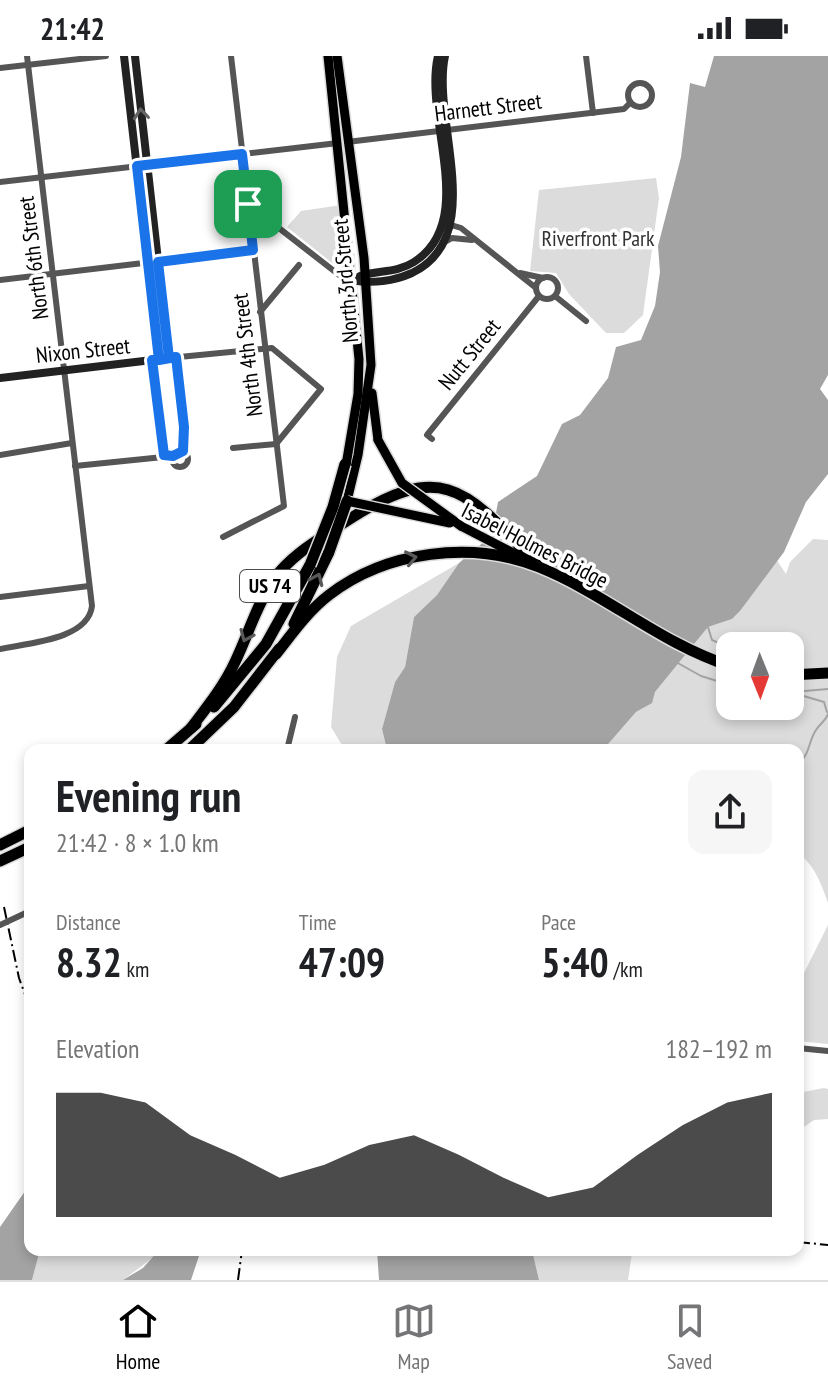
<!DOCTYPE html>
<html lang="en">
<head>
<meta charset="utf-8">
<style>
	:root { --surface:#fff; --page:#f6f6f6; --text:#202124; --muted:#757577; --line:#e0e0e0; --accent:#000 }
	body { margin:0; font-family:"PT Sans Narrow",sans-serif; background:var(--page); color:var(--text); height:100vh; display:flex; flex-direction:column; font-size:30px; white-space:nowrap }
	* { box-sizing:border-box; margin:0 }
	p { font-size:26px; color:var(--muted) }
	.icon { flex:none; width:44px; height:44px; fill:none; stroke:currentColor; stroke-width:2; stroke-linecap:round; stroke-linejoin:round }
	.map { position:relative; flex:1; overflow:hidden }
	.details { position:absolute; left:24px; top:688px; width:780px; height:512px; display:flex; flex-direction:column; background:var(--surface); border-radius:16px; box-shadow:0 4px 12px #0003 }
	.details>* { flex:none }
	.needle { width:52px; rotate:179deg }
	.controls { position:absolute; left:716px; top:576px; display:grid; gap:16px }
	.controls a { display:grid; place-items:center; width:88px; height:88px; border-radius:16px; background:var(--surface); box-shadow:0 4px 12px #0003; font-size:40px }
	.pin { position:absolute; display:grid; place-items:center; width:68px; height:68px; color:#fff; margin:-34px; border-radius:16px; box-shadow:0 4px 12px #0006 }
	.round { display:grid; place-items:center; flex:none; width:84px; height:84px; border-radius:16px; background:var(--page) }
	.headline { display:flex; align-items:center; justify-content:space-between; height:136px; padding:0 32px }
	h1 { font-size:44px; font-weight:600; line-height:60px }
	.stats { display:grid; grid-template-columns:repeat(3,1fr); gap:12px; height:136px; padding:8px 32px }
	.stats div { display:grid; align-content:center }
	.stats b { font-size:40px; font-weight:600 }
	.stats small { font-size:22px; font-weight:400 }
	.stats p { font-size:22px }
	.chart { height:224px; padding:16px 32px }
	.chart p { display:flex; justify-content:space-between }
	.chart svg { width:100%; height:144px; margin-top:8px; fill:var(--accent); opacity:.7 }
	.status { display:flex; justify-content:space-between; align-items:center; height:56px; padding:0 40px; background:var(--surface); direction:ltr }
	.status svg { height:22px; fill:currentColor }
	.dock { display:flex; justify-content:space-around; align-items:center; height:112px; border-top:2px solid var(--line); background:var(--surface); font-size:22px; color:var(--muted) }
	.dock a { display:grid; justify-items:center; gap:4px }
	.dock .selected { color:var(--accent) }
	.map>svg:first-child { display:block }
</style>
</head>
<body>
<div class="status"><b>21:42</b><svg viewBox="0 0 49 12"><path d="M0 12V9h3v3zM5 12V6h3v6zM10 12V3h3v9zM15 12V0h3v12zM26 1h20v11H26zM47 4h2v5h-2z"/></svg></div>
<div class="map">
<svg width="828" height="1224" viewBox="0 0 828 1224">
	<rect width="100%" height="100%" fill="#fff"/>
	<!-- green -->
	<g fill="#dcdcdc" fill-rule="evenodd">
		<path d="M 656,122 L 659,142 L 643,259 L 624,277 L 606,277 L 569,238 L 556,217 L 530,215 L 539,134 Z"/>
		<path d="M 341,149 L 346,210 L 341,214 L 287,171 L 301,155 Z"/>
		<path d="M 813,483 L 828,484 L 828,847 C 822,829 814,808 798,797 L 798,694 L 603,694 L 636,656 L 651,647 L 655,636 L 708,571 L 732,563 L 740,555 L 776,503 L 786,518 L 790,506 ZM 730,590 L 790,590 L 790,650 L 730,650 Z"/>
		<path d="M 459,507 L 437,539 L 414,561 L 405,611 L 395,626 L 382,673 L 387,694 L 345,694 L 331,671 L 337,601 L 351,570 Z"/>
		<path d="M 828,869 L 828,988 L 798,985 L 798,929 Z"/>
		<path d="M 824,1032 L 828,1033 L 828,1063 L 814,1064 L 798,1075 L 798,1037 Z"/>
		<path d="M 40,1194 L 159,1194 L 159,1197 L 123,1224 L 32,1224 Z"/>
		<path d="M 532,1194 L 632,1197 L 628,1224 L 539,1224 Z"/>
	</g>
	<!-- water -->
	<g fill="#a3a3a3">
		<path d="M 714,0 L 828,0 L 828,319 L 820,333 L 828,344 L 828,418 L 806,446 L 784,496 L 740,555 L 732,563 L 708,571 L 655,636 L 652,647 L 636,656 L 603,694 L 387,694 L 382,673 L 395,626 L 405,611 L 414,561 L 437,539 L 459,507 L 492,479 L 498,446 L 537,420 L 562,368 L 580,359 L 608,322 L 616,291 L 641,284 L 655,250 L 660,216 L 658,190 L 681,101 L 690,27 L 705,31 Z"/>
		<path d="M 30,1128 L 30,1194 L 40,1194 L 32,1224 L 0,1224 L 0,1171 Z"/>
		<path d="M 159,1194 L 201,1194 L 191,1224 L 123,1224 L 143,1212 Z"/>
		<path d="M 377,1194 L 532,1194 L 539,1224 L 379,1224 Z"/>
	</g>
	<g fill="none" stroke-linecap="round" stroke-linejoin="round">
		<!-- stream -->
		<g stroke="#a3a3a3" stroke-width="2">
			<path d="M 708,571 L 712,584 L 730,592"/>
			<path d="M 676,606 L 701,620 L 730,629"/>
			<path d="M 790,636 L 824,646 L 827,656"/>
			<path d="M 793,636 L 828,633"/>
			<path d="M 798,709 C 811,696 808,686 816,674 C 820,667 825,666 828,658"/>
		</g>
		<!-- primary casing -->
		<g stroke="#dbdbdb" stroke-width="12">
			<g id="primary">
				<path d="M 328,0 L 359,303 L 358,338 L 345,415"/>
				<path d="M 337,0 L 364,202 L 371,309 L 358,399 L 347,445"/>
				<path d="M 372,337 L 378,384"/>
				<path d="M 461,470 L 521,501"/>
			</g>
		</g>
		<!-- highway casing -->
		<g stroke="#dbdbdb" stroke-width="14">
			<g id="highway">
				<path d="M 294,568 L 329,496"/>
				<path d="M 276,598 C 292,578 308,555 329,539 C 386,495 472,484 539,511 C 606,538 661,588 730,610"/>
				<path d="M 790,619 L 828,617"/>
				<path d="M 214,651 L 266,588 L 310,509"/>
				<path d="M 191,672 C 207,651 224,630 235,606 C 248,579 257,548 274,523 C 292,498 320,483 345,466 C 444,401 467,434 538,510"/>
				<path d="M 166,694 L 196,668"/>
				<path d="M 189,694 L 234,651 L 279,593"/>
				<path d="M 0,789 L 30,774"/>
				<path d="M 0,805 L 30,791"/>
			</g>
		</g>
		<!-- street -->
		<g stroke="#555" stroke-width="6">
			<path d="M 586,0 L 593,57"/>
			<path d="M 0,12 L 106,0"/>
			<circle cx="640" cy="39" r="12"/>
			<path d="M 347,86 L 624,53 L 630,47"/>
			<path d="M 0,126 L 338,87"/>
			<path d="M 248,148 L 343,222 L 352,224"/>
			<path d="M 448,168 L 461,172 L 536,232"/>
			<path d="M 445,186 L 452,182 L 472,184"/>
			<path d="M 520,217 L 543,222"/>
			<circle cx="547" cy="232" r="11"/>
			<path d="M 0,224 L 253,194"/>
			<path d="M 555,240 L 586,265"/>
			<path d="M 260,256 L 299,209"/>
			<path d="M 176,301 L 185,377 L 183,395"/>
			<path d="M 169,302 L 272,292 L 321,333 L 276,388"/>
			<path d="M 152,304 L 164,399"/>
			<path d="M 432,383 L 427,379 L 539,240"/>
			<path d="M 233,392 L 276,388"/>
			<circle cx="180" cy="403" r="8"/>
			<path d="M 0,399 L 72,387"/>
			<path d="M 75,410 L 173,400"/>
			<path d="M 223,481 L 284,450 L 231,0"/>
			<path d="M 0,541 L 89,530"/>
			<path d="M 0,593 C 27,587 88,584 92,550 L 27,0"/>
			<path d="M 287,694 L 295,661"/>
			<path d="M 798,992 L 828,995"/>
		</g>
		<!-- secondary -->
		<g stroke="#222" stroke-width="8">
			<path d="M 124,0 L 159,304"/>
			<path d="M 360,220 C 378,214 397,217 414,206 C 479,165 423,62 438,0"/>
			<path d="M 352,224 C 372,228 394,225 412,217 C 489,180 431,65 445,0"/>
			<path d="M 0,322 L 169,302 L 135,0"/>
		</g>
		<!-- primary -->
		<use href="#primary" stroke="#000" stroke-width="9"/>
		<!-- highway -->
		<use href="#highway" stroke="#000" stroke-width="11"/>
		<!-- rail -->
		<g stroke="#000" stroke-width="2" stroke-dasharray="12 4 2 4" stroke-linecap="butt">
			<path d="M 4,851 L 19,922 L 30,952"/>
			<path d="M 798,1186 L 828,1189"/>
			<path d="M 238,1224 L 242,1194"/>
		</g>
		<!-- primary-bridge casing -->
		<g stroke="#dbdbdb" stroke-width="12" stroke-linecap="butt">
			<g id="primary-bridge">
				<path d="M 378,384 L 402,427 L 461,470"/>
				<path d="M 347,445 L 450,467"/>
			</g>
		</g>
		<!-- highway-bridge casing -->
		<g stroke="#dbdbdb" stroke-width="14" stroke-linecap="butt">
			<g id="highway-bridge">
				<path d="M 329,496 L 347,445"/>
				<path d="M 310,509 L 333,451 L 345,408"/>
			</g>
		</g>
		<!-- street-bridge -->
		<path stroke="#555" stroke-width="6" d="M 0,869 L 30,855"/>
		<!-- primary-bridge -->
		<use href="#primary-bridge" stroke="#000" stroke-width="9"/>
		<!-- highway-bridge -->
		<use href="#highway-bridge" stroke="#000" stroke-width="11"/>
	</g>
	<!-- one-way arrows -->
	<defs><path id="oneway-chevron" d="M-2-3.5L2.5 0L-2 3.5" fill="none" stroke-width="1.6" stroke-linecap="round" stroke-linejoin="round" transform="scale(2)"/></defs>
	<use stroke="#646464" href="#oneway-chevron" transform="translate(141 58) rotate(-96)"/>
	<g stroke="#595959">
		<use href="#oneway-chevron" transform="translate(411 502) rotate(-12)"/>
		<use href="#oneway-chevron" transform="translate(317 523) rotate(-66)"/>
		<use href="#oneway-chevron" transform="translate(246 580) rotate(113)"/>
	</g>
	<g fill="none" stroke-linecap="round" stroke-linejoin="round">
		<!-- route casing -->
		<g stroke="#fff" stroke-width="16">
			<path id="route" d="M 248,148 L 253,194 L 158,206 L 169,302 L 152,304 L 164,399 L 173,400 L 183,395 L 184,371 L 176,301 L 159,304 L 137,110 L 242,98 L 248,148"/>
		</g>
		<!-- route -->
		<use href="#route" stroke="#1a73e8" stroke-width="10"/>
	</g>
	<g text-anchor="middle" stroke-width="7" stroke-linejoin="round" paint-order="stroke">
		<!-- shield labels -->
		<rect fill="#fff" stroke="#4c4c4c" stroke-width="2" x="240" y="514" width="60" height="32" rx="6"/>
		<g font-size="20" font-weight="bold" fill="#000">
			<text x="270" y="537">US 74</text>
		</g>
		<!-- street labels -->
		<g font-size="22" fill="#000" stroke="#fff">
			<text transform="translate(488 51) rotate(-7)" y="8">Harnett Street</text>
			<text transform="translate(33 202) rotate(-97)" y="8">North 6th Street</text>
			<text transform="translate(345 225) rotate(-95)" y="8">North 3rd Street</text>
			<text transform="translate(83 294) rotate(-6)" y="8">Nixon Street</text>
			<text transform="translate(469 298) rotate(-51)" y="8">Nutt Street</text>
			<text transform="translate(247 299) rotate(-97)" y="8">North 4th Street</text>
			<text transform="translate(535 489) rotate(27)" y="8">Isabel Holmes Bridge</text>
		</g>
		<!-- park labels -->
		<g font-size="22" fill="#333" stroke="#fff">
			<text x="598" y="190">Riverfront Park</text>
		</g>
	</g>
</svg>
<div class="controls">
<a><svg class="needle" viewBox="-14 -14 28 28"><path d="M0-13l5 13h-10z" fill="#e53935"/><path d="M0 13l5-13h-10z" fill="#757577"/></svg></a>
</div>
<div class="pin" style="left:248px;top:148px;background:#1e9e55"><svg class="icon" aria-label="arrive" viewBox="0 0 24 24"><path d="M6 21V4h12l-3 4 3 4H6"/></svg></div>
<section class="details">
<div class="headline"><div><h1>Evening run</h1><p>21:42 · 8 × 1.0 km</p></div><a class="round"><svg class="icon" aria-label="share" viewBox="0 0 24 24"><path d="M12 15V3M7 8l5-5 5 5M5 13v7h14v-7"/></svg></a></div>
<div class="stats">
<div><p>Distance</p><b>8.32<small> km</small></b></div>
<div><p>Time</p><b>47:09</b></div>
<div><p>Pace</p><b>5:40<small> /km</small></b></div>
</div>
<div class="chart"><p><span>Elevation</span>182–192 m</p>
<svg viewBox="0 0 160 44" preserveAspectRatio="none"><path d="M0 44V6L10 6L20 9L30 19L40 25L50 32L60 28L70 22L80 19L90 25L100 32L110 38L120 35L130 25L140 16L150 9L160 6V44z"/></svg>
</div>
</section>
</div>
<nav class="dock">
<a class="selected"><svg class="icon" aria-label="home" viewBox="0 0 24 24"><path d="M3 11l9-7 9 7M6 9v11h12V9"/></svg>Home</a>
<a><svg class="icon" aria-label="map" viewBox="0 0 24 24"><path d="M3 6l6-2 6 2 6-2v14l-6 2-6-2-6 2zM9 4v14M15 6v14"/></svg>Map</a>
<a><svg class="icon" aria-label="saved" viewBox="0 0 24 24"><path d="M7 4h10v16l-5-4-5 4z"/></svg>Saved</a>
</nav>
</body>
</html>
